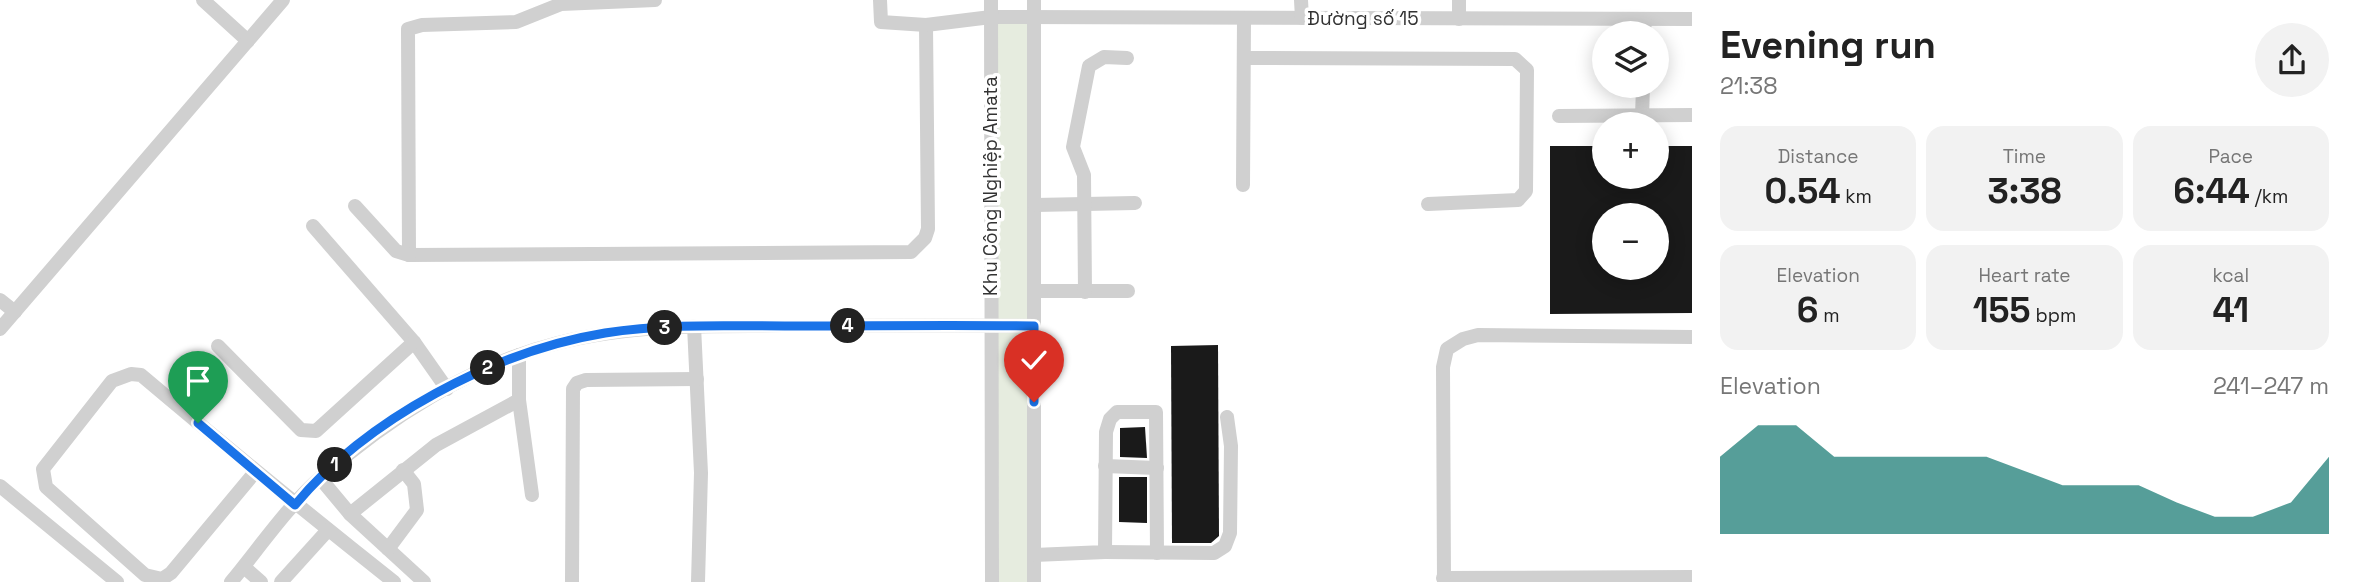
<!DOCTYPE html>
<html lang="en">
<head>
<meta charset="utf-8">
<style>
	:root { --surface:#fff; --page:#f2f2f2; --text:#222; --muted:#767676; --accent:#0f766e }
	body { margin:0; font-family:"Space Grotesk",sans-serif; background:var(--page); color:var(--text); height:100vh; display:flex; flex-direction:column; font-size:26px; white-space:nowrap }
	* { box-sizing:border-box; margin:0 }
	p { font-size:23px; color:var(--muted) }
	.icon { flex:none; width:38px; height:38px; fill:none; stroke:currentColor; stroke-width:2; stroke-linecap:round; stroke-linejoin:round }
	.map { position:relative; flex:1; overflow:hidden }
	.details { display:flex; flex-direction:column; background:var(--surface); width:665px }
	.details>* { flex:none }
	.controls { position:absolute; left:1592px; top:21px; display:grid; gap:14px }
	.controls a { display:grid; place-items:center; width:77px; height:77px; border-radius:50%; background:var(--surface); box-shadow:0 4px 18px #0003; font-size:35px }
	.pin { position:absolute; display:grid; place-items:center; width:60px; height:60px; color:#fff; margin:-72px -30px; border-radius:50% 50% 50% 0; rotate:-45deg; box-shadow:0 0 7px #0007 }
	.pin .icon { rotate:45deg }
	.km { position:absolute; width:35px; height:35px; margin:-18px; border-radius:50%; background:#222; color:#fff; font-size:19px; line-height:35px; text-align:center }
	.round { display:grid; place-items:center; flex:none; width:74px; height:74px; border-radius:37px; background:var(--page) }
	.head { display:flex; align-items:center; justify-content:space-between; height:119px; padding:0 28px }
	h1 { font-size:38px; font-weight:800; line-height:52px }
	.stats { display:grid; grid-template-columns:repeat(3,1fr); gap:10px; height:119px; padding:7px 28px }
	.stats div { display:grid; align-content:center; border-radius:18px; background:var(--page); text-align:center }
	.stats b { font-size:35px; font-weight:800 }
	.stats small { font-size:19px; font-weight:400 }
	.stats p { font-size:19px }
	.chart { height:196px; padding:14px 28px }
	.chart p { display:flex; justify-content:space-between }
	.chart svg { width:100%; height:126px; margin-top:7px; fill:var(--accent); opacity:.7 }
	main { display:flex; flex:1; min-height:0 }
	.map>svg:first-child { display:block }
</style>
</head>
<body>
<main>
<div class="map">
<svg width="1692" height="582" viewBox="0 0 1692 582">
	<rect width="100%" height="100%" fill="#fff"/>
	<!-- green -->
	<g fill="#e6ecdf">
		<path d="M 998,21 L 1027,21 L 1027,322 L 997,322 Z"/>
		<path d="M 997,330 L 1027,330 L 1027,582 L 999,582 Z"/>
	</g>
	<!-- building -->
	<g fill="#1a1a1a" fill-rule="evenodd">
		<path d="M 1550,146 L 1605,146 L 1605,177 L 1657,177 L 1657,146 L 1692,146 L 1692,313 L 1550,314 ZM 1605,215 L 1657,215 L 1657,268 L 1605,268 Z"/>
		<path d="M 1218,345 L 1219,536 L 1211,543 L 1172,543 L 1171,346 Z"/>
		<path d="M 1145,427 L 1147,458 L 1120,457 L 1120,428 Z"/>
		<path d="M 1119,477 L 1147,477 L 1147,523 L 1119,522 Z"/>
	</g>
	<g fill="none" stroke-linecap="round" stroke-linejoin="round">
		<!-- minor -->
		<g stroke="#d0d0d0" stroke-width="14">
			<path d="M 203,0 L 248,41"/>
			<path d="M 655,0 L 561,4 L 516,22 L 422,25 L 408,29 L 409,255 L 911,252 L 925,238 L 928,229 L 926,25 L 991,17 L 1692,19"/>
			<path d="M 880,0 L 881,22 L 926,25"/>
			<path d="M 991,0 L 992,582"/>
			<path d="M 1034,0 L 1034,582"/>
			<path d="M 1301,0 L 1302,18"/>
			<path d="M 1459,0 L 1459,19"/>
			<path d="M 1644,33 L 1645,19"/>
			<path d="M 1244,58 L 1515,59 L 1527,70 L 1526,191 L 1518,200 L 1428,204"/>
			<path d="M 1559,116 L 1692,115"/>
			<path d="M 1642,117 L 1643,86"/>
			<path d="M 1243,185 L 1244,18"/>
			<path d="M 1035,205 L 1135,203"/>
			<path d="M 355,206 L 396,251 L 409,255"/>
			<path d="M 313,226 L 414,342 L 447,389"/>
			<path d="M 1034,291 L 1128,291"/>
			<path d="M 1085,292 L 1084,175 L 1073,147 L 1089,66 L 1104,57 L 1127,58"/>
			<path d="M 0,300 L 15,312"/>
			<path d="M 694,326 L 701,473 L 698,582"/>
			<path d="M 0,329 L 283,0"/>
			<path d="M 218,346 L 301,430 L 316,431 L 414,342"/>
			<path d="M 519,400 L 532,495"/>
			<path d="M 1105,466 L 1157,468"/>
			<path d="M 256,471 L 171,573 L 162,579 L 145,575 L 46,487 L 43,469 L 112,381 L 131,374 L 141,375 C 224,445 308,514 394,582"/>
			<path d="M 320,478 L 350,514 L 436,445 L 519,400 L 519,355"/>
			<path d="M 0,486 L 117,582"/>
			<path d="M 350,514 L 424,582"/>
			<path d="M 388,549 L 417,510 L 414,484 L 403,470"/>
			<path d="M 1105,552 L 1214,553 L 1225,546 L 1230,533 L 1231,446 L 1227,417"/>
			<path d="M 1034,555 L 1105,552 L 1106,432 L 1110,419 L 1117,412 L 1156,412 L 1157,553"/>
			<path d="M 244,567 L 261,582"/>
			<path d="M 1443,578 L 1692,577"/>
			<path d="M 231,582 C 260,547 287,507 321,477 C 388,418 471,365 558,343 C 636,323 717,326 796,326 C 875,326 955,325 1034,326"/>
			<path d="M 281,582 L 328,530"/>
			<path d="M 572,582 L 573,389 L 577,383 L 586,380 L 697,379"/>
			<path d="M 1444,582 L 1443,367 L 1447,349 L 1463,339 L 1478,335 L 1692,337"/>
		</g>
	</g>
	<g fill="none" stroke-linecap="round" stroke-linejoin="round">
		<!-- route casing -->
		<g stroke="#fff" stroke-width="14">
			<path id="route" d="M 198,423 L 295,505 C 366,419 495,351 605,333 C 666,323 729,326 790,326 C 871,326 953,325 1034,326 L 1034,402"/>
		</g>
		<!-- route -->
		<use href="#route" stroke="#1a73e8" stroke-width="9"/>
	</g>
	<g text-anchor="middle" stroke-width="7" stroke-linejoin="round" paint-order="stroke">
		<!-- street labels -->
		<g font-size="19" fill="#333" stroke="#fff">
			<text x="1363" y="25">Đường số 15</text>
			<text transform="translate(990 186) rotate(-90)" y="7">Khu Công Nghiệp Amata</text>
		</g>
	</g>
</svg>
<div class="controls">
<a><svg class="icon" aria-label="layers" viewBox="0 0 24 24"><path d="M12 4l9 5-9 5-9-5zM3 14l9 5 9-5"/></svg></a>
<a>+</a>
<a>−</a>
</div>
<div class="pin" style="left:198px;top:423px;background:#1e9e55"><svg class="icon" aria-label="arrive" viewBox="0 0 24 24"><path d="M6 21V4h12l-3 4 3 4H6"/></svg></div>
<div class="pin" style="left:1034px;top:402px;background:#d93025"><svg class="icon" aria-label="check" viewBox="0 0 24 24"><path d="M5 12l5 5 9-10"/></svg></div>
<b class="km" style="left:335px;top:465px">1</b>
<b class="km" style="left:488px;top:368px">2</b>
<b class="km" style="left:665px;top:328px">3</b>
<b class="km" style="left:848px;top:326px">4</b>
</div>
<section class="details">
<div class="head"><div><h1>Evening run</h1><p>21:38</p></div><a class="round"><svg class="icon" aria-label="share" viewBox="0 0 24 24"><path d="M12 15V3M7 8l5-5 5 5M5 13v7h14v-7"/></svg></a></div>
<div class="stats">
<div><p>Distance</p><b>0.54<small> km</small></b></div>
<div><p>Time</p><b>3:38</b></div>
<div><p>Pace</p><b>6:44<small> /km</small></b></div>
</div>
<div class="stats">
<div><p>Elevation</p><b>6<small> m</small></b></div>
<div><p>Heart rate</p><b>155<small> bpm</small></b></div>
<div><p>kcal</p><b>41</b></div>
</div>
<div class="chart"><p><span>Elevation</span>241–247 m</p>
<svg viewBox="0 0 160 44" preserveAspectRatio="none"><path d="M0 44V17L10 6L20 6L30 17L40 17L50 17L60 17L70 17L80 22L90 27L100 27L110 27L120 33L130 38L140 38L150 33L160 17V44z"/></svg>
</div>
</section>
</main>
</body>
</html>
